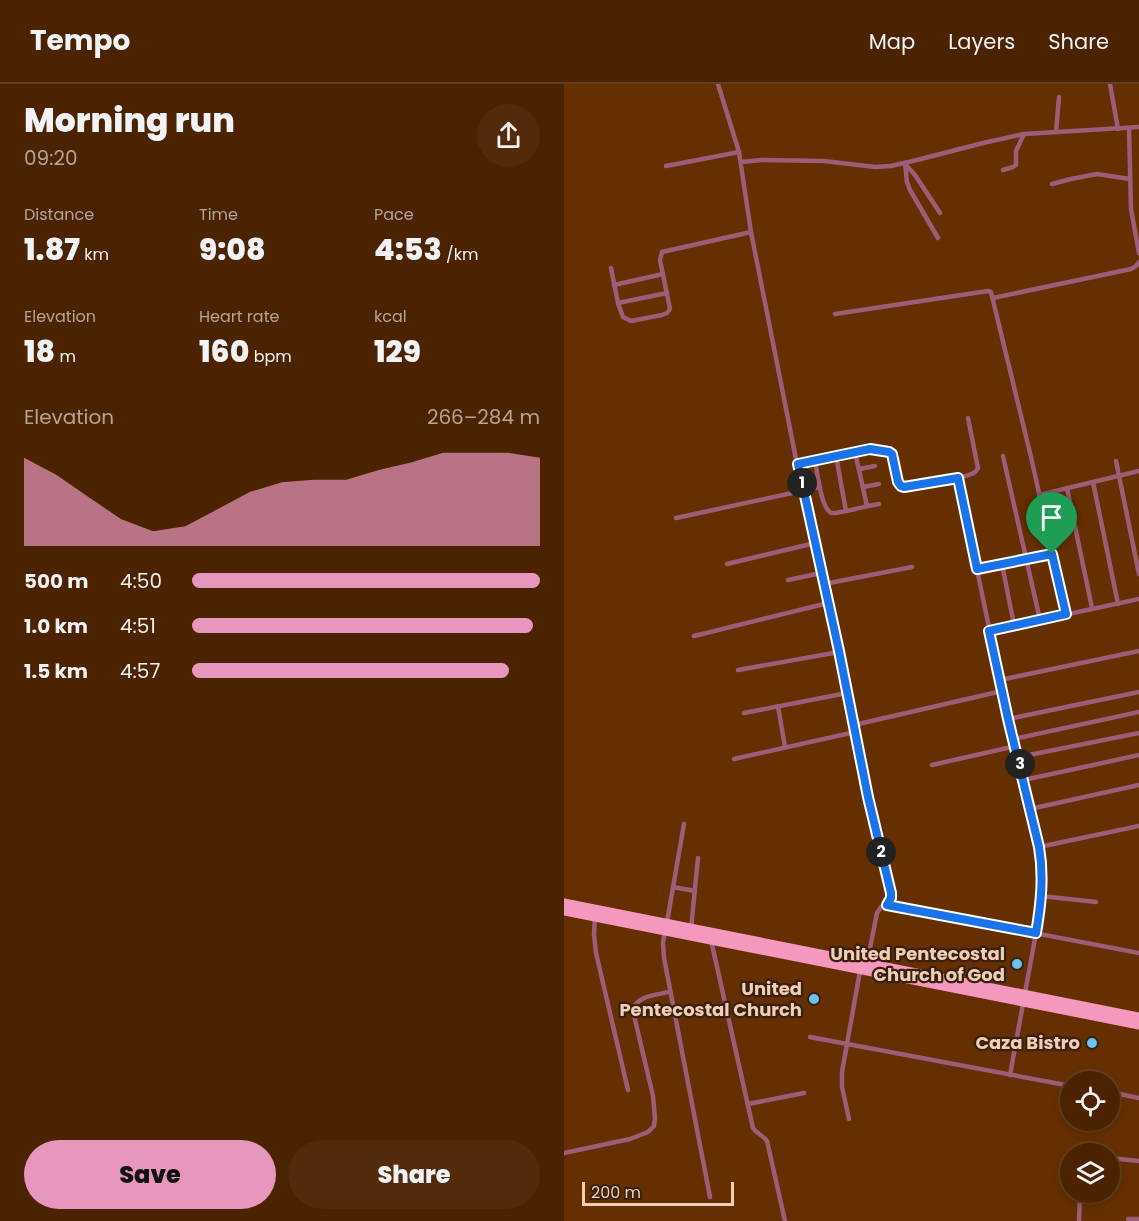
<!DOCTYPE html>
<html lang="en">
<head>
<meta charset="utf-8">
<style>
	:root { --surface:#4c2300; --page:#532b0a; --text:#f1f3f6; --muted:#b2a499; --line:#634022; --accent:#e797bd }
	body { margin:0; font-family:Poppins,sans-serif; background:var(--page); color:var(--text); height:100vh; display:flex; flex-direction:column; font-size:22px; white-space:nowrap }
	* { box-sizing:border-box; margin:0 }
	p { font-size:20px; color:var(--muted) }
	.icon { flex:none; width:33px; height:33px; fill:none; stroke:currentColor; stroke-width:2; stroke-linecap:round; stroke-linejoin:round }
	.map { position:relative; flex:1; overflow:hidden }
	.drawer { display:flex; flex-direction:column; background:var(--surface); width:564px }
	.drawer>* { flex:none }
	.controls { position:absolute; left:496px; top:987px; display:grid; gap:12px }
	.controls a { display:grid; place-items:center; width:60px; height:60px; border-radius:50%; background:var(--surface); box-shadow:0 3px 9px #0003,0 0 0 2px var(--line); font-size:30px }
	.scale { position:absolute; left:18px; bottom:15px; width:152px; box-sizing:border-box; padding-left:6px; border:3px solid #f0ceb9; border-top:0; font-size:16px; line-height:21px; white-space:nowrap; color:#f0ceb9; -webkit-text-stroke:4px #39200f; paint-order:stroke }
	.pin { position:absolute; display:grid; place-items:center; width:51px; height:51px; color:#fff; margin:-62px -26px; border-radius:50% 50% 50% 0; rotate:-45deg; box-shadow:0 0 6px #0007 }
	.pin .icon { rotate:45deg }
	.km { position:absolute; width:30px; height:30px; margin:-15px; border-radius:50%; background:#222; color:#fff; font-size:16px; line-height:30px; text-align:center }
	.round { display:grid; place-items:center; flex:none; width:63px; height:63px; border-radius:32px; background:var(--page) }
	.summary { display:flex; align-items:center; justify-content:space-between; height:102px; padding:0 24px }
	h1 { font-size:33px; font-weight:800; line-height:45px }
	.metrics { display:grid; grid-template-columns:repeat(3,1fr); gap:9px; height:102px; padding:6px 24px }
	.metrics div { display:grid; align-content:center }
	.metrics b { font-size:30px; font-weight:800 }
	.metrics small { font-size:16px; font-weight:400 }
	.metrics p { font-size:16px }
	.chart { height:168px; padding:12px 24px }
	.chart p { display:flex; justify-content:space-between }
	.chart svg { width:100%; height:108px; margin-top:6px; fill:var(--accent); opacity:.7 }
	.primary-button { display:flex; gap:12px; margin-top:auto; padding:12px 24px }
	.primary-button a { flex:1; height:69px; border-radius:36px; background:var(--accent); color:#111; font-size:24px; font-weight:800; line-height:69px; text-align:center }
	.primary-button a+a { background:var(--page); color:var(--text) }
	ul { padding:0 24px; list-style:none; font-size:20px }
	li { display:grid; grid-template-columns:96px 72px 1fr; align-items:center; height:45px }
	li i { height:15px; border-radius:8px; background:var(--accent) }
	header { display:flex; align-items:center; gap:36px; box-sizing:border-box; height:84px; padding:0 30px; background:var(--surface); border-bottom:2px solid var(--line) }
	header strong { font-size:28px }
	nav { display:flex; gap:33px; margin-inline-start:auto; font-size:21px }
	main { display:flex; flex:1; min-height:0 }
	.map>svg:first-child { display:block }
</style>
</head>
<body>
<header>
<strong>Tempo</strong>
<nav><a>Map</a><a>Layers</a><a>Share</a></nav>
</header>
<main>
<section class="drawer">
<div class="summary"><div><h1>Morning run</h1><p>09:20</p></div><a class="round"><svg class="icon" aria-label="share" viewBox="0 0 24 24"><path d="M12 15V3M7 8l5-5 5 5M5 13v7h14v-7"/></svg></a></div>
<div class="metrics">
<div><p>Distance</p><b>1.87<small> km</small></b></div>
<div><p>Time</p><b>9:08</b></div>
<div><p>Pace</p><b>4:53<small> /km</small></b></div>
</div>
<div class="metrics">
<div><p>Elevation</p><b>18<small> m</small></b></div>
<div><p>Heart rate</p><b>160<small> bpm</small></b></div>
<div><p>kcal</p><b>129</b></div>
</div>
<div class="chart"><p><span>Elevation</span>266–284 m</p>
<svg viewBox="0 0 160 44" preserveAspectRatio="none"><path d="M0 44V8L10 15L20 24L30 33L40 38L50 36L60 29L70 22L80 18L90 17L100 17L110 13L120 10L130 6L140 6L150 6L160 8V44z"/></svg>
</div>
<ul>
<li><b>500 m</b>4:50<i style="width:100%"></i></li>
<li><b>1.0 km</b>4:51<i style="width:98%"></i></li>
<li><b>1.5 km</b>4:57<i style="width:91%"></i></li>
</ul>
<div class="primary-button"><a>Save</a><a>Share</a></div>
</section>
<div class="map">
<svg width="575" height="1137" viewBox="0 0 575 1137">
	<rect width="100%" height="100%" fill="#662f00"/>
	<g fill="none" stroke-linecap="round" stroke-linejoin="round">
		<!-- street -->
		<g stroke="#9d5d78" stroke-width="4.5">
			<path d="M 154,0 L 175,68 L 187,148 L 233,380 L 275,568 L 304,713 L 327,809 L 327,814 L 323,821"/>
			<path d="M 546,0 L 554,45"/>
			<path d="M 565,44 L 567,125 L 575,169"/>
			<path d="M 492,48 L 495,13"/>
			<path d="M 177,78 L 198,76 L 260,77 L 311,83 L 327,82 L 353,76 L 419,59 L 460,50 L 575,43"/>
			<path d="M 341,79 L 343,98 L 346,106 L 374,154"/>
			<path d="M 342,81 L 351,91 L 376,129"/>
			<path d="M 102,82 L 175,68"/>
			<path d="M 439,86 L 449,83 L 452,81 L 452,67 L 460,50"/>
			<path d="M 488,100 L 507,95 L 533,90 L 566,95"/>
			<path d="M 47,184 L 54,219 L 59,233 L 67,237 L 98,231 L 103,229 L 106,225 L 96,176 L 98,168 L 187,148"/>
			<path d="M 50,201 L 99,190"/>
			<path d="M 429,214 L 567,185 L 572,182 L 575,178"/>
			<path d="M 54,219 L 103,209"/>
			<path d="M 271,230 L 424,207 L 427,208 L 467,373 L 502,530"/>
			<path d="M 291,368 L 303,422"/>
			<path d="M 272,372 L 282,427"/>
			<path d="M 439,372 L 476,536"/>
			<path d="M 251,376 C 253,386 257,427 268,429 C 275,430 305,421 315,420"/>
			<path d="M 552,377 L 575,490"/>
			<path d="M 233,380 C 253,375 313,358 328,371 L 335,398 L 337,402 L 340,403 C 351,403 404,394 411,388 C 412,387 413,386 414,384 L 404,334"/>
			<path d="M 295,385 L 311,382"/>
			<path d="M 394,394 L 444,635 L 455,673 L 475,763 L 478,781 L 478,802 L 477,818 L 472,849 L 446,991"/>
			<path d="M 529,398 L 554,520"/>
			<path d="M 299,403 L 315,400"/>
			<path d="M 503,404 L 528,524"/>
			<path d="M 475,411 L 575,387"/>
			<path d="M 112,434 L 256,403"/>
			<path d="M 163,480 L 251,459"/>
			<path d="M 438,480 L 450,541"/>
			<path d="M 413,485 L 488,470"/>
			<path d="M 224,496 L 257,489"/>
			<path d="M 260,500 L 348,483"/>
			<path d="M 425,547 L 575,515"/>
			<path d="M 130,552 L 264,519"/>
			<path d="M 174,586 L 275,568"/>
			<path d="M 436,596 L 575,567"/>
			<path d="M 214,622 L 221,663"/>
			<path d="M 180,629 L 283,609"/>
			<path d="M 444,635 L 575,608"/>
			<path d="M 290,641 L 438,607"/>
			<path d="M 450,655 L 575,628"/>
			<path d="M 455,673 L 575,649"/>
			<path d="M 170,675 L 291,648"/>
			<path d="M 368,681 L 452,662"/>
			<path d="M 460,696 L 575,671"/>
			<path d="M 466,725 L 575,701"/>
			<path d="M 475,763 L 575,742"/>
			<path d="M 109,803 L 131,807"/>
			<path d="M 477,812 L 532,818"/>
			<path d="M 31,833 L 30,850 L 32,869 L 64,1006"/>
			<path d="M 103,838 L 120,740"/>
			<path d="M 127,845 L 134,774"/>
			<path d="M 101,846 L 99,859 L 100,874 L 146,1113"/>
			<path d="M 147,856 L 189,1044 C 193,1050 199,1051 203,1057 L 221,1137"/>
			<path d="M 303,879 L 313,829 L 317,823 L 323,821 L 575,869"/>
			<path d="M 246,953 L 507,1002"/>
			<path d="M 546,1008 L 575,1014"/>
			<path d="M 184,1020 L 240,1009"/>
			<path d="M 285,1035 L 278,1003 L 278,988 L 296,887"/>
			<path d="M 0,1069 L 66,1055 L 84,1048 L 90,1042 L 91,1034 L 89,1012 L 69,927 C 71,912 92,911 105,908"/>
			<path d="M 546,1074 L 575,1077"/>
			<path d="M 564,1135 L 575,1135"/>
			<path d="M 515,1137 L 516,1108"/>
		</g>
		<!-- highway -->
		<g stroke="#f598be" stroke-width="9">
			<path d="M 0,819 L 575,933"/>
			<path d="M 0,827 L 575,941"/>
		</g>
	</g>
	<g fill="none" stroke-linecap="round" stroke-linejoin="round">
		<!-- route casing -->
		<g stroke="#fff" stroke-width="12">
			<path id="route" d="M 306,365 L 325,368 L 328,370 L 334,398 L 337,402 L 340,403 L 394,394 L 413,485 L 488,470 L 502,530 L 425,547 L 444,635 L 475,763 C 480,792 477,820 472,849 L 323,821 L 327,814 L 327,809 L 304,713 L 275,567 L 234,380 Z"/>
		</g>
		<!-- route -->
		<use href="#route" stroke="#1a73e8" stroke-width="8"/>
	</g>
	<!-- markers -->
	<g fill="#6bc3f2" stroke="#39200f" stroke-width="2">
		<circle cx="453" cy="880" r="6"/>
		<circle cx="250" cy="915" r="6"/>
		<circle cx="528" cy="959" r="6"/>
	</g>
	<g text-anchor="middle" stroke-width="4.5" stroke-linejoin="round" paint-order="stroke">
		<!-- poi labels -->
		<g font-size="18" font-weight="bold" fill="#f0ceb9" stroke="#39200f" text-anchor="end">
			<text x="441" y="876">United Pentecostal<tspan x="441" dy="21">Church of God</tspan></text>
			<text x="238" y="911">United<tspan x="238" dy="21">Pentecostal Church</tspan></text>
			<text x="516" y="965">Caza Bistro</text>
		</g>
	</g>
</svg>
<div class="controls">
<a><svg class="icon" aria-label="locate" viewBox="0 0 24 24"><circle cx="12" cy="12" r="6"/><path d="M12 2v4M12 18v4M2 12h4M18 12h4"/></svg></a>
<a><svg class="icon" aria-label="layers" viewBox="0 0 24 24"><path d="M12 4l9 5-9 5-9-5zM3 14l9 5 9-5"/></svg></a>
</div>
<div class="scale">200 m</div>
<div class="pin" style="left:488px;top:470px;background:#1e9e55"><svg class="icon" aria-label="arrive" viewBox="0 0 24 24"><path d="M6 21V4h12l-3 4 3 4H6"/></svg></div>
<b class="km" style="left:238px;top:399px">1</b>
<b class="km" style="left:317px;top:768px">2</b>
<b class="km" style="left:456px;top:680px">3</b>
</div>
</main>
</body>
</html>
